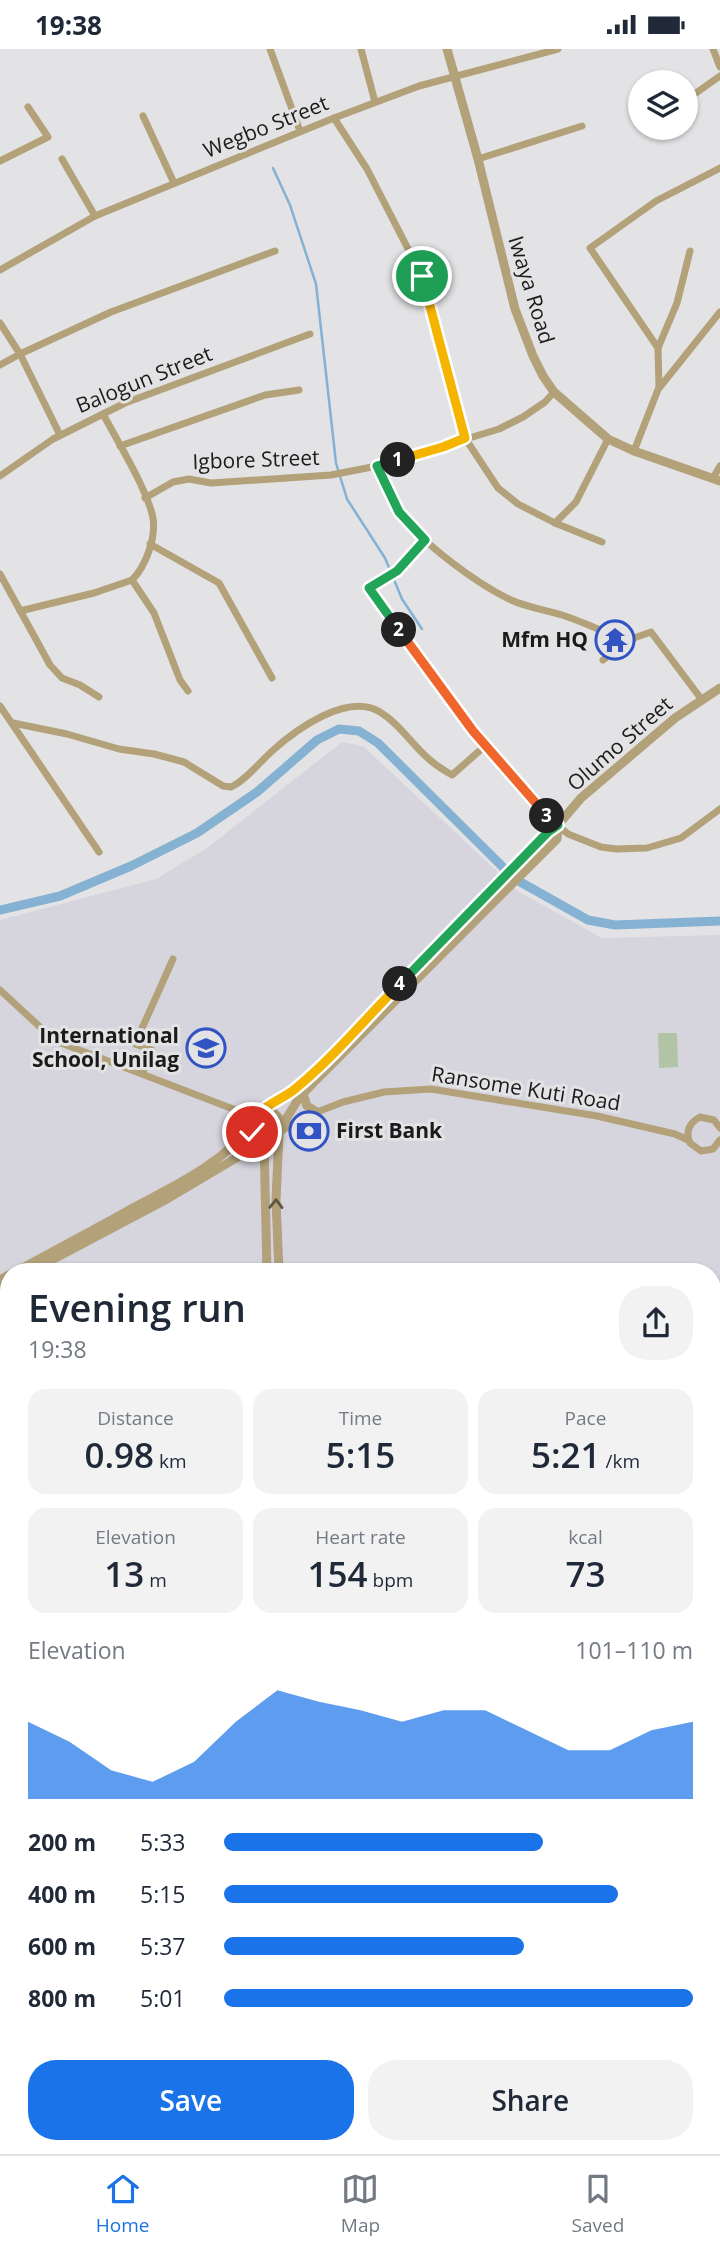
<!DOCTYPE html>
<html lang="en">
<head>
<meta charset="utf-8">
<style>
	:root { --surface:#fff; --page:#f2f2f3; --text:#1f2937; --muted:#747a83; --line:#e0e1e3; --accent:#1a73e8 }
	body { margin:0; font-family:"Open Sans",sans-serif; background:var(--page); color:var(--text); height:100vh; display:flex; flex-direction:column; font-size:26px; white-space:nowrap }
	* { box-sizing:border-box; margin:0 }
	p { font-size:23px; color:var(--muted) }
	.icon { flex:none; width:38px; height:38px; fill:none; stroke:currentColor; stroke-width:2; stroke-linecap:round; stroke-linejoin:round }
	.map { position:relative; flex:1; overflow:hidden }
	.sheet { position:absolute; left:0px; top:1214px; width:721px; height:891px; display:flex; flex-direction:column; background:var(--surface); border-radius:28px 28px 0 0; box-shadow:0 2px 5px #0004 }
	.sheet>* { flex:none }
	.tools { position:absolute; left:628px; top:21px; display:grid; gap:14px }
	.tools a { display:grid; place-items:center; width:70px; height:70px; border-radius:50%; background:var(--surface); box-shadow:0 2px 5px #0004; font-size:35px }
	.pin { position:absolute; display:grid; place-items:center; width:60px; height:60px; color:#fff; margin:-30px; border:4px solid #fff; border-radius:50%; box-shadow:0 2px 7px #0007 }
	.km { position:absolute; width:35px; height:35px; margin:-18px; border-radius:50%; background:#222; color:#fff; font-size:19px; line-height:35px; text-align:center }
	.round { display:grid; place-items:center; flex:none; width:74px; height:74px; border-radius:28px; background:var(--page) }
	.head { display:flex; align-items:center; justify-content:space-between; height:119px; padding:0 28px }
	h1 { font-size:38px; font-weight:600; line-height:52px }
	.figures { display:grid; grid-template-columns:repeat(3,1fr); gap:10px; height:119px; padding:7px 28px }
	.figures div { display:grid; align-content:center; border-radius:18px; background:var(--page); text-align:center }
	.figures b { font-size:35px; font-weight:600 }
	.figures small { font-size:19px; font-weight:400 }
	.figures p { font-size:19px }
	.chart { height:196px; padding:14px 28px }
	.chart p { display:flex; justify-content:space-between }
	.chart svg { width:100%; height:126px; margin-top:7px; fill:var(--accent); opacity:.7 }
	.primary-button { display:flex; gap:14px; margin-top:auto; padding:14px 28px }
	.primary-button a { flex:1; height:80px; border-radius:28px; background:var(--accent); color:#fff; font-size:28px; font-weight:600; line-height:80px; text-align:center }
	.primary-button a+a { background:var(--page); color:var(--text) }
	ul { padding:0 28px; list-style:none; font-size:23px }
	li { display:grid; grid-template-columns:112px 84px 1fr; align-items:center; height:52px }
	li i { height:18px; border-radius:9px; background:var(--accent) }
	.status { display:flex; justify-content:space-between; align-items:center; height:49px; padding:0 35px; background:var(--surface); direction:ltr }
	.status svg { height:19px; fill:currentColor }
	.tab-bar { display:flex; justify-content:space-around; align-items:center; height:98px; border-top:2px solid var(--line); background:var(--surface); font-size:19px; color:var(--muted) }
	.tab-bar a { display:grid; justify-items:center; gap:4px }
	.tab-bar .current { color:var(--accent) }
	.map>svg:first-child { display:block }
</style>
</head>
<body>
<div class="status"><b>19:38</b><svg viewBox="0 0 49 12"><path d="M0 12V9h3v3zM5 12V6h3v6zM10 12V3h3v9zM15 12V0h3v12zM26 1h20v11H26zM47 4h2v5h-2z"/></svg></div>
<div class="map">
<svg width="720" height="2105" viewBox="0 0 720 2105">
	<defs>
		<pattern id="wetland-marsh" width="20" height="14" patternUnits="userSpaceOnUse" patternTransform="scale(1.75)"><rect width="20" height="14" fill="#b1c5a6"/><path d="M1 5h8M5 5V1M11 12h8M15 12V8" fill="none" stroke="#98a98e"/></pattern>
		<pattern id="water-waves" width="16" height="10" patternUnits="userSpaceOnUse" patternTransform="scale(1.75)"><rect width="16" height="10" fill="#85b1d3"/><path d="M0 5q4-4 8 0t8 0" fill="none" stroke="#6c8faa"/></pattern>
	</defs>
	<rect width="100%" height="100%" fill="#e3e3e5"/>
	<!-- built -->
	<g fill="#d6d5de">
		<path d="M 342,693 L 363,697 L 519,843 L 602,889 L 720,886 L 720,1854 L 712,1861 L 712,1223 L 9,1223 L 9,1983 L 0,1983 L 0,871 L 156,830 L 207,799 Z"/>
		<path d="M 453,2097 L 516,2097 L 532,2105 L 493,2105 Z"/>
	</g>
	<!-- grass -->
	<g fill="#b1c5a6">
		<path d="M 677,984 L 678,1018 L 659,1019 L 658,984 Z"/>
		<path d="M 712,1336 L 720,1339 L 720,1575 L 712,1579 Z"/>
	</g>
	<!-- wetland -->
	<path fill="url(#wetland-marsh)" d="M 0,2007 L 9,2096 L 432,2096 L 457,2105 L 0,2105 Z"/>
	<!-- water -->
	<g fill="url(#water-waves)">
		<path d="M 712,1892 L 720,1892 L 720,2105 L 572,2105 L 570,2097 L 712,2096 Z"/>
		<path d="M 9,1990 L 9,2096 L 314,2096 L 349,2105 L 0,2105 L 0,1991 Z"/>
	</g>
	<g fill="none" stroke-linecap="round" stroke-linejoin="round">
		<!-- stream -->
		<path stroke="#85b1d3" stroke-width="2.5" d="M 273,119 L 290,156 L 316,235 L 336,414 L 347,450 L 385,509 L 402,550 L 422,580"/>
		<!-- canal -->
		<path stroke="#85b1d3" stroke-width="9" d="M 0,861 L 60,847 L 131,817 L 197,784 L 257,743 L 317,691 L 339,680 L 359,682 L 378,694 L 515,830 L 588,871 L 615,876 L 720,872"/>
		<!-- minor -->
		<g stroke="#b2a179" stroke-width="7">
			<path d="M 270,0 L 300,82"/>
			<path d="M 361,0 L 375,53"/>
			<path d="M 713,0 L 720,18"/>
			<path d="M 686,51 L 720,27"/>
			<path d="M 143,67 L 174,134"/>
			<path d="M 334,69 L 367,120 L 422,227 L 465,389 L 498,439 L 518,455 L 555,474 L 602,493"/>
			<path d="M 62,110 L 95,167"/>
			<path d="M 478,110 L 582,77"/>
			<path d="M 0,112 L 48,88 L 28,58"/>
			<path d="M 0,221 L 95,167 L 334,69 L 419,37 L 558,0"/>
			<path d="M 0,274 L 20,305 L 0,316"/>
			<path d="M 658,299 L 590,199 L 656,152 L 720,119"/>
			<path d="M 660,338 L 720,263"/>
			<path d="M 60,386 L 20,305 L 111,263 L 275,202"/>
			<path d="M 120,397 L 265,346 L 299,341"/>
			<path d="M 634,402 L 659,338 L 658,299 L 677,254 L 690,202"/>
			<path d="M 377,417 C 384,433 391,451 401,465 C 423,495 477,535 511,551 C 526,558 546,561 562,566 C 584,573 605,584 628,591"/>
			<path d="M 0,427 L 53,390 L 125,354 L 310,285"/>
			<path d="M 713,429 L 720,417"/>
			<path d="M 145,449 L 173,433 L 189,430 L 211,434 L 331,426 L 377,417 L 499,380 L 523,368 L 545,353 L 554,343"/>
			<path d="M 555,474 L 576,453 L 608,390"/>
			<path d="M 425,491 L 403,516 L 369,539 L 485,697 L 550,770 L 568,785 L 601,798 L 616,800 L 647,799 L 681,789 L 720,760"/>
			<path d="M 150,495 L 219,534 L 272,629"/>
			<path d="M 0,525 L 50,616 L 62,629 L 80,636 L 99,648"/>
			<path d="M 132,531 L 154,564 L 180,631 L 188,642"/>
			<path d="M 20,562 L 94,544 L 132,531 C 146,517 156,489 153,469 C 148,442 117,391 103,365"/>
			<path d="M 603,611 L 628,591 L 651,583 L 702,651"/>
			<path d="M 0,657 L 99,803"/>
			<path d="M 13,674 L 67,685 L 119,700 L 154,705 L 184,713 L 223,737 L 231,738 C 245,732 259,714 271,703 C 295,681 347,643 380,663 C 400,675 412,696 430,711 C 437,717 445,722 452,726 L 485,697"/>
			<path d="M 0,941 L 53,990 L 61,994 L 254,1068"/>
			<path d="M 142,1025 L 152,1001 L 135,995 L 173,910"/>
			<path d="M 720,1079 L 714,1071 L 700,1068 C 689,1074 685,1083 690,1094 L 701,1102 L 713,1100 L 720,1091"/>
			<path d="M 280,1083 L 299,1070 L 343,1053 L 384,1043 L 431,1040 L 597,1067 L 675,1085 L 688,1091"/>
			<path d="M 0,1593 L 9,1592"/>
			<path d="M 0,1768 L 9,1752"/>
		</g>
		<!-- tertiary -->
		<g stroke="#b2a179" stroke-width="9">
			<path d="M 447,0 L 478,110 L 515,260 L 533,307 L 543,327 L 554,343 L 608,390 L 634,402 L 720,432"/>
			<path d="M 303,1045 L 307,1057 L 315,1062"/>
			<circle cx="266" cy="1077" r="15"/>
			<path d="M 261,1063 L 294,1042 L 307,1030 L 501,830 L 548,783 L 558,776 L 581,749 L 675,669 L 720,639"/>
			<path d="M 281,1078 L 299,1049 L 314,1033 L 557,790 L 558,776"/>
			<path d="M 264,1092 L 267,1223"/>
			<path d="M 15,1223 C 54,1202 94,1181 133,1159 C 174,1137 222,1115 251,1077"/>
			<path d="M 29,1223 L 167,1150 L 248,1102 L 261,1092"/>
			<path d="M 279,1223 L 276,1151 L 279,1085"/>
			<path d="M 0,1231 L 9,1226"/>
			<path d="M 0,1239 L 9,1235"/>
		</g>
		<!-- secondary -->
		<g stroke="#998041" stroke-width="10">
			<path d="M 712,1654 L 720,1649"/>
			<path d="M 712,1665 L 720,1659"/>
			<path d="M 0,1970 L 9,1969"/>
			<path d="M 0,1978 L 9,1977"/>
		</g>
	</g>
	<!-- one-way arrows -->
	<defs><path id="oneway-chevron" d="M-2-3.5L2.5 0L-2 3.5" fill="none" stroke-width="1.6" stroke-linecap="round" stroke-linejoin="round" transform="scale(1.75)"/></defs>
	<use stroke="#5f5745" href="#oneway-chevron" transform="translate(276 1155) rotate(-89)"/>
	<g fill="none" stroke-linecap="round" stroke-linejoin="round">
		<!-- split-1 casing -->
		<g stroke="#fff" stroke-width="14">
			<path id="split-1" d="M 398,411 L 443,398 L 465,389 L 422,227"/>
		</g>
		<!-- split-2 casing -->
		<g stroke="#fff" stroke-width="14">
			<path id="split-2" d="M 398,411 L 377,417 L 399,463 L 425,491 L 397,522 L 369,539 L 399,581"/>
		</g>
		<!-- split-3 casing -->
		<g stroke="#fff" stroke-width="14">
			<path id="split-3" d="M 399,581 L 473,682 L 547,767"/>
		</g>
		<!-- split-4 casing -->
		<g stroke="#fff" stroke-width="14">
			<path id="split-4" d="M 400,935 L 548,783 L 558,776 L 547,767"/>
		</g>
		<!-- split-5 casing -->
		<g stroke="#fff" stroke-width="14">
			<path id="split-5" d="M 252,1083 C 248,1061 281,1052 295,1040 C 333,1009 365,970 400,935"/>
		</g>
		<!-- split-1 -->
		<use href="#split-1" stroke="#f5b400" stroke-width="9"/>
		<!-- split-2 -->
		<use href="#split-2" stroke="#22a559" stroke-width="9"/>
		<!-- split-3 -->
		<use href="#split-3" stroke="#f0652b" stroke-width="9"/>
		<!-- split-4 -->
		<use href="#split-4" stroke="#22a559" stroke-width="9"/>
		<!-- split-5 -->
		<use href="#split-5" stroke="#f5b400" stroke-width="9"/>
	</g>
	<!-- icons -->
	<defs>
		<g id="temple-ring" transform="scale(2.0125)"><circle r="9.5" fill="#e3e3e5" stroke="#3153c3" stroke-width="1.5"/><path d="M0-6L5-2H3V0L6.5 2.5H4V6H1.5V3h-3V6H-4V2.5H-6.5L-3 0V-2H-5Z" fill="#3153c3"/></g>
		<g id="school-ring" transform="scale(2.0125)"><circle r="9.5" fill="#e3e3e5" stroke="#3153c3" stroke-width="1.5"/><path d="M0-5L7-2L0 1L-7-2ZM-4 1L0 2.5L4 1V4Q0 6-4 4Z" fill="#3153c3"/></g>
		<g id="bank-ring" transform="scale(2.0125)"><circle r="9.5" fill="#e3e3e5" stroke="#3153c3" stroke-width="1.5"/><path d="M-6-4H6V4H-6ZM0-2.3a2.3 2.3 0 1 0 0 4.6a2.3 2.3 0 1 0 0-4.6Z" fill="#3153c3"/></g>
	</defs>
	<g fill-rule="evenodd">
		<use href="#temple-ring" x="615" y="591"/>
		<use href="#school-ring" x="206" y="999"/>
		<use href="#bank-ring" x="309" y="1082"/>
	</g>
	<g text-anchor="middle" stroke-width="6" stroke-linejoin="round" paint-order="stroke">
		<!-- street labels -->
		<g font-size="21" fill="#1b1b1b" stroke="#e3e3e5">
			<text transform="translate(266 78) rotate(-22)" y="7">Wegbo Street</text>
			<text transform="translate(531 241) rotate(73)" y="7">Iwaya Road</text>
			<text transform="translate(144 331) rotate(-22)" y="7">Balogun Street</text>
			<text transform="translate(256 411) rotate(-2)" y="7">Igbore Street</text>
			<text transform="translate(620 695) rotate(-41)" y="7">Olumo Street</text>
			<text transform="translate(526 1040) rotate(9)" y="7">Ransome Kuti Road</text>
		</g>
		<!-- poi labels -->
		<g font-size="21" font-weight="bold" fill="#1b1b1b" stroke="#e3e3e5" text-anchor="end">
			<text x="588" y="598">Mfm HQ</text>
			<text x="179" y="994">International<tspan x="179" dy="24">School, Unilag</tspan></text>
			<text x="336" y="1089" text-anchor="start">First Bank</text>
		</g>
	</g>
</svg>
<div class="tools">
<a><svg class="icon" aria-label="layers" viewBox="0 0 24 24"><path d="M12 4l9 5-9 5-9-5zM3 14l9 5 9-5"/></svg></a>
</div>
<div class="pin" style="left:422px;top:227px;background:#1e9e55"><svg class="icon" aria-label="arrive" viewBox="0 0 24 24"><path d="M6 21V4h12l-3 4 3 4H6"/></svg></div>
<div class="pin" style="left:252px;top:1083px;background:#d93025"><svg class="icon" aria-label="check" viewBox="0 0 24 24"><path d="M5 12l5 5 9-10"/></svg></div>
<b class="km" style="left:398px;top:411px">1</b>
<b class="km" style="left:399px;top:581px">2</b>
<b class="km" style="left:547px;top:767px">3</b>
<b class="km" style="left:400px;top:935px">4</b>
<section class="sheet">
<div class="head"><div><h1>Evening run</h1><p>19:38</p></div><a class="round"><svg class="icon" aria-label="share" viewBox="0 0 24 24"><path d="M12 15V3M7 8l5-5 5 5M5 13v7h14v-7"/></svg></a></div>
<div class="figures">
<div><p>Distance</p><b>0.98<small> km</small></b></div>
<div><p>Time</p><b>5:15</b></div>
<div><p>Pace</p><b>5:21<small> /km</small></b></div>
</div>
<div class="figures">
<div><p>Elevation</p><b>13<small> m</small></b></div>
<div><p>Heart rate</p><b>154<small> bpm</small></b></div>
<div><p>kcal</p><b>73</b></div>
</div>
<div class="chart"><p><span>Elevation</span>101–110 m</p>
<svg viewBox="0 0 160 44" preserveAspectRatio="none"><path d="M0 44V17L10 24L20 34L30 38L40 31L50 17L60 6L70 10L80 13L90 17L100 13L110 13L120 20L130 27L140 27L150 20L160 17V44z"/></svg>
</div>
<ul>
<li><b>200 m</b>5:33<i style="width:68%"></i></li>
<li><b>400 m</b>5:15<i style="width:84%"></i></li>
<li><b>600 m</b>5:37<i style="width:64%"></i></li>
<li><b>800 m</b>5:01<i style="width:100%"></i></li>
</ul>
<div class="primary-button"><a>Save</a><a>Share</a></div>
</section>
</div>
<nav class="tab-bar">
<a class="current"><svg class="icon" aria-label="home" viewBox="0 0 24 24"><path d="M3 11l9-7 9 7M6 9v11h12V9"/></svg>Home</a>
<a><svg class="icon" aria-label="map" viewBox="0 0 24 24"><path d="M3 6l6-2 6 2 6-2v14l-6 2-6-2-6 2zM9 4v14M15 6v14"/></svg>Map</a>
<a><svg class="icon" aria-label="saved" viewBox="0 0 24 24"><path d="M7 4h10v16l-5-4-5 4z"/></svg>Saved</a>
</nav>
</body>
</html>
